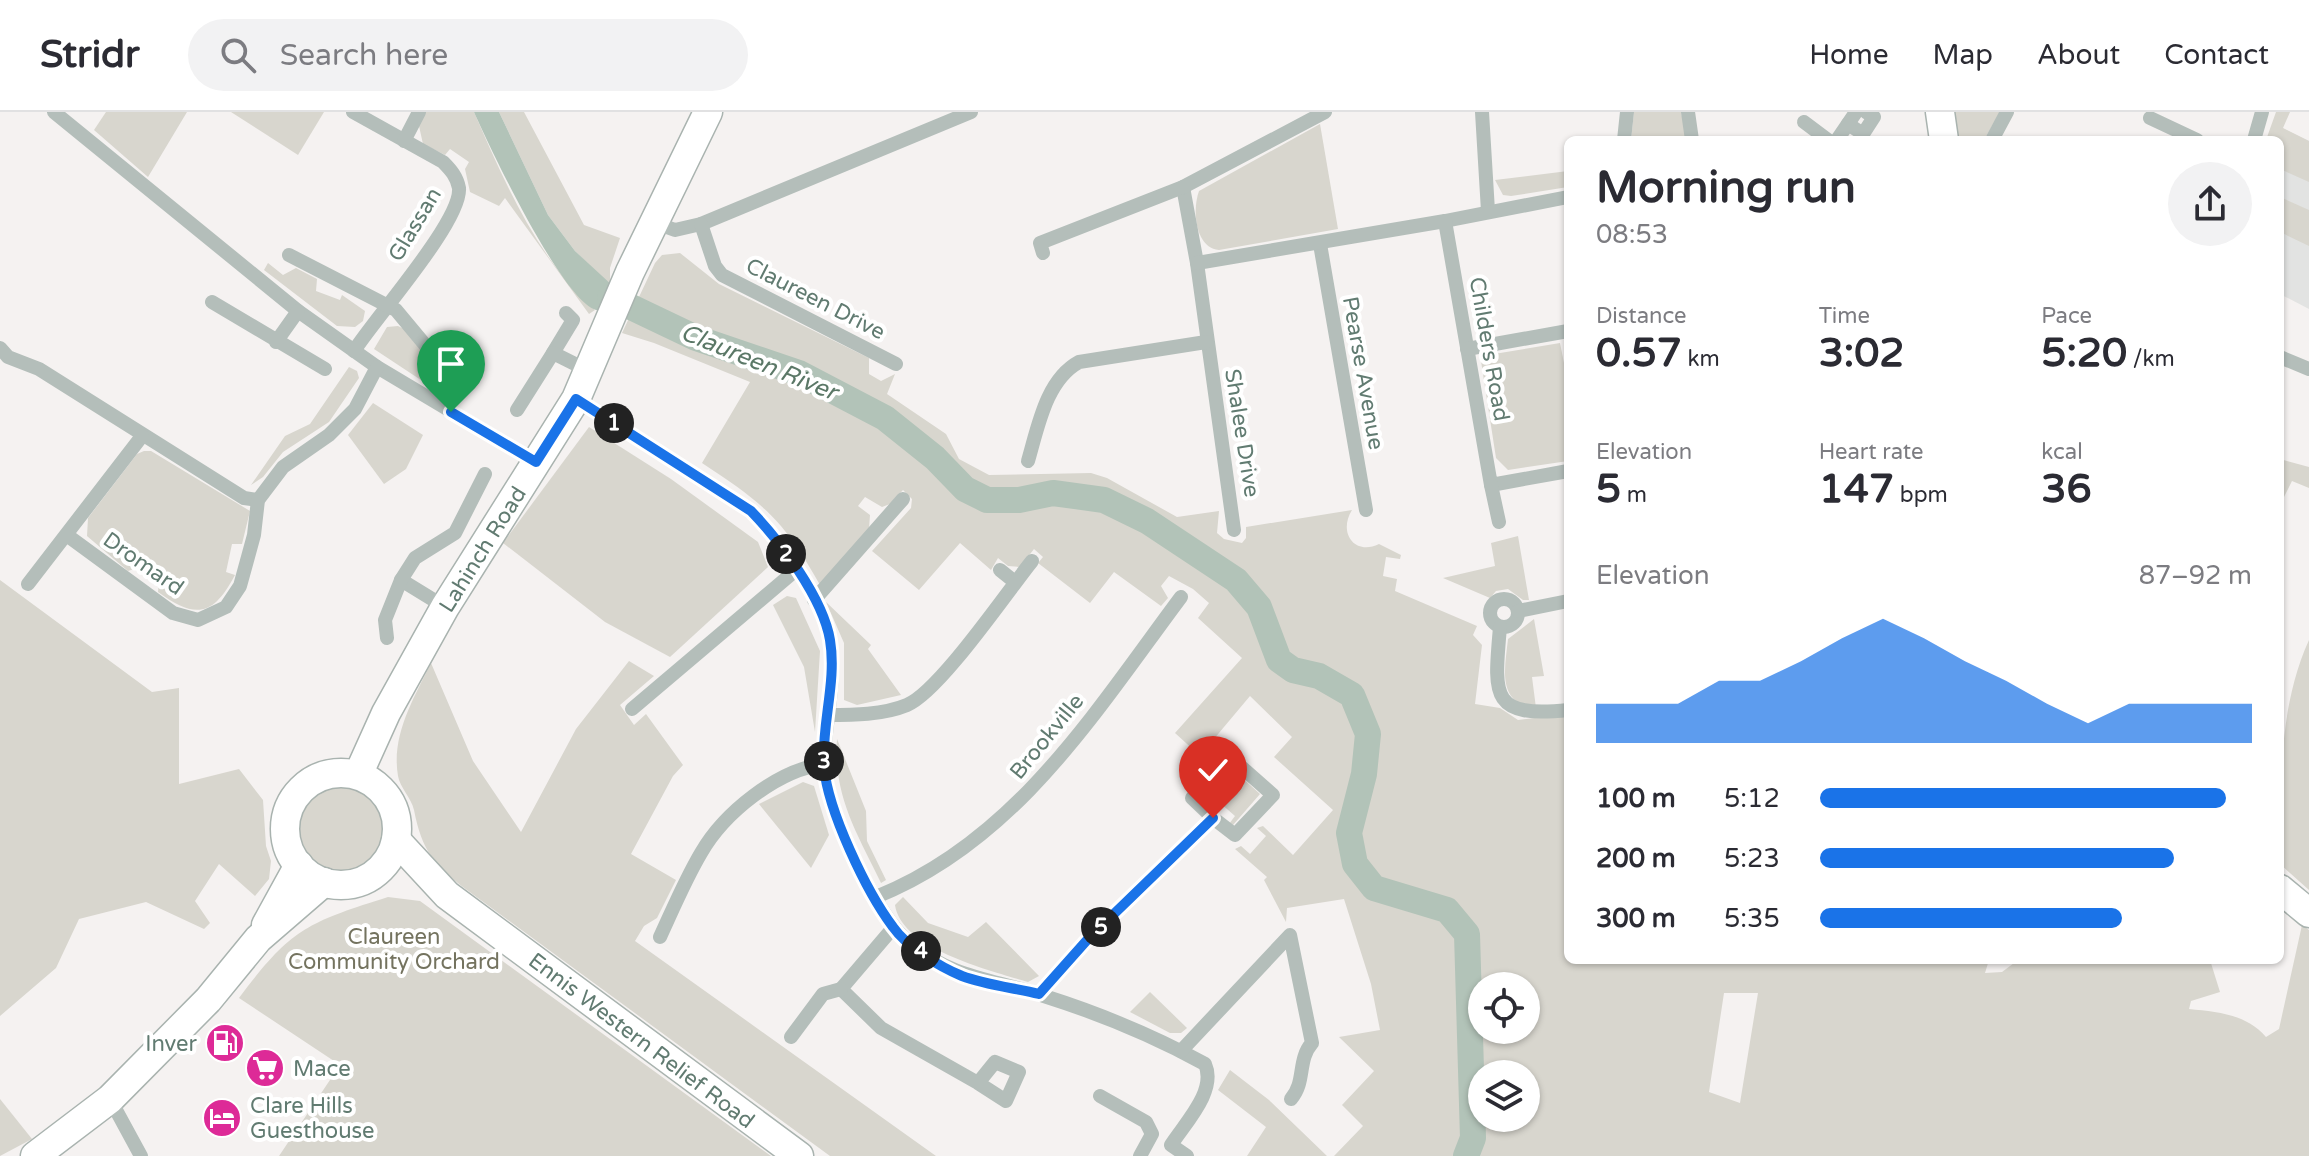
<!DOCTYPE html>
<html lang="en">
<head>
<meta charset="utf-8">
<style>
	:root { --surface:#fff; --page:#f2f2f3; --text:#2b2b33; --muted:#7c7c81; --line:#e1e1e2; --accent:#1a73e8 }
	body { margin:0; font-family:"Varela Round",sans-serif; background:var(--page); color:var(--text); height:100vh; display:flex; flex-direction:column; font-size:30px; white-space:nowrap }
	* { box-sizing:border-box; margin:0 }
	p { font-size:26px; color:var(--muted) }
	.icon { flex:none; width:44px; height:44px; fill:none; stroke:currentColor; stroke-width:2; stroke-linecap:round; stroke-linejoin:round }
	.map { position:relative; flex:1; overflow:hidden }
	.details { position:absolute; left:1564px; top:24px; width:720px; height:828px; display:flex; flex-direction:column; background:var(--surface); border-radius:12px; box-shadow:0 2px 6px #0004 }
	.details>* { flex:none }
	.controls { position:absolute; left:1468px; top:860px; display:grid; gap:16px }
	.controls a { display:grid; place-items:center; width:72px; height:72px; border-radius:50%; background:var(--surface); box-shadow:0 2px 6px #0004; font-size:40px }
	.pin { position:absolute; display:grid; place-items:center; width:68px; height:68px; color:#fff; margin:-82px -34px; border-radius:50% 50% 50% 0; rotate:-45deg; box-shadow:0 0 8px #0007 }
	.pin .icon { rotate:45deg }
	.km { position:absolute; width:40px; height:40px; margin:-20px; border-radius:50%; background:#222; color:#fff; font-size:22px; line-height:40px; text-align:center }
	.round { display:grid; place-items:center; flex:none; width:84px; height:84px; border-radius:42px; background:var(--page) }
	.summary { display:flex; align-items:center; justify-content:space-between; height:136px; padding:0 32px }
	h1 { font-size:44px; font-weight:800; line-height:60px }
	.stats { display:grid; grid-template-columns:repeat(3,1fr); gap:12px; height:136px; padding:8px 32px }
	.stats div { display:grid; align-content:center }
	.stats b { font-size:40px; font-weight:800 }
	.stats small { font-size:22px; font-weight:400 }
	.stats p { font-size:22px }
	.chart { height:224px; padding:16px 32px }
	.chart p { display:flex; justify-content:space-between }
	.chart svg { width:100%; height:144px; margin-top:8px; fill:var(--accent); opacity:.7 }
	ul { padding:0 32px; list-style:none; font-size:26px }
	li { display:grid; grid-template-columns:128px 96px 1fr; align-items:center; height:60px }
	li i { height:20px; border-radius:10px; background:var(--accent) }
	header { display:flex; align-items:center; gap:48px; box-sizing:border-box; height:112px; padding:0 40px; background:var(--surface); border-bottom:2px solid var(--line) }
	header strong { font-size:38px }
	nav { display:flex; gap:44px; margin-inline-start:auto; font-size:28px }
	.search { width:560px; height:72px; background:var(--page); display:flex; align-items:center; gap:20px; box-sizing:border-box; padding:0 28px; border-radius:44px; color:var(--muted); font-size:30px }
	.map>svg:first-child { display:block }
</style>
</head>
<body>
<header>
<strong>Stridr</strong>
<div class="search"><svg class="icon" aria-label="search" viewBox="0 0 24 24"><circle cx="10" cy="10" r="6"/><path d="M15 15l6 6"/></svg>Search here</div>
<nav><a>Home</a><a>Map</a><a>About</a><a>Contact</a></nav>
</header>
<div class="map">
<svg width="2309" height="1044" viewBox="0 0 2309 1044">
	<rect width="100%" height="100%" fill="#f5f2f1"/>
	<!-- built -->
	<path fill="#e2e3e2" d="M 2282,16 L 2309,29 L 2309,197 L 2280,182 L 2278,28 Z"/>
	<!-- green -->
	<g fill="#d8d6ce" fill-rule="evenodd">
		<path d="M 106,0 L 187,0 L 148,65 L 94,18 Z"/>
		<path d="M 231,0 L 324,0 L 298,43 Z"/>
		<path d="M 425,0 L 474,0 C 503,67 539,150 595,198 L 589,202 L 505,86 L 499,94 L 470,80 L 465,57 L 469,50 L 450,37 L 445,43 L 423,32 L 419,14 Z"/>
		<path d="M 499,0 L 524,0 L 584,113 L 620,126 L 610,156 L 610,173 L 575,139 L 548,103 Z"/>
		<path d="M 1634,0 L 1681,0 L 1687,28 L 1631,28 Z"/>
		<path d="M 1951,0 L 2000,0 L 1984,28 L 1955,28 Z"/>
		<path d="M 2276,0 L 2290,0 L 2283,16 L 2309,29 L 2309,70 L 2280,57 L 2280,28 L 2266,28 Z"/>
		<path d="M 1320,12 L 1338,117 L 1219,138 C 1195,136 1192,98 1199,79 Z"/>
		<path d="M 1568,59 L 1568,75 L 1511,84 L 1503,83 L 1495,68 Z"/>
		<path d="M 2280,85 L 2309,98 L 2309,134 L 2280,120 Z"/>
		<path d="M 680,141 L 719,172 L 869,246 L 869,262 L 881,269 L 895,262 L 887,282 L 946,322 L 959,347 L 989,363 L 1091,361 L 1107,366 L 1177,405 L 1219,399 L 1217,421 L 1224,427 L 1242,431 L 1246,426 L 1246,415 L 1352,398 C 1338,420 1354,444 1379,432 L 1401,443 L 1400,447 L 1386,445 L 1383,464 L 1397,467 L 1395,479 L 1477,514 L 1473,523 L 1482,533 L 1475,592 L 1500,596 L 1518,608 L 1568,602 L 1568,848 L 1989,848 L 1985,861 L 2002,860 L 2018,848 L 2210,848 L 2220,880 L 2191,889 L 2189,897 C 2218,900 2246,902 2266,925 L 2279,917 L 2302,813 L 2309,818 L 2309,1044 L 1334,1044 L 1363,1014 L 1342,993 L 1374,959 L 1339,925 L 1380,918 L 1371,872 L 1344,787 L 1287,796 L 1286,810 L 1264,768 L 1267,765 L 1235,737 L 1241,734 L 1250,742 L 1266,724 L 1257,716 L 1263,714 L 1293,743 L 1333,698 L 1274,645 L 1292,625 L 1250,584 L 1203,640 L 1212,649 L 1208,651 L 1175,621 L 1242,546 L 1198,506 L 1209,491 L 1193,477 L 1169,464 L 1161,474 L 1168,486 L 1161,494 L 1114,460 L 1090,491 L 1038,451 L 1043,445 L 1034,437 L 1020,455 L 1008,454 L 998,446 L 991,458 L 960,431 L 919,478 L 872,439 L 911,396 L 912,387 L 903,378 L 890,392 L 882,395 L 865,385 L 858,394 L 870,403 L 869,417 L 820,473 C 784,408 763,391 702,351 L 750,270 L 654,231 L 622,221 L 655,151 L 662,143 ZM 1482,874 L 1526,874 L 1526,918 L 1482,918 ZM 1724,881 L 1758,881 L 1740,991 L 1709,980 ZM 1482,962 L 1526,962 L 1526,1006 L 1482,1006 Z"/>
		<path d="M 268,151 L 283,163 L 296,156 L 317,167 L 316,179 L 340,188 L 342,183 L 365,199 L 363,209 L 355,215 L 337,214 L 264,158 Z"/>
		<path d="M 398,214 L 406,218 L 425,241 L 420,257 L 428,263 L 432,259 L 442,261 L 433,276 L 374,237 L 387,215 Z"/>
		<path d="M 1560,231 L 1568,271 L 1568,349 L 1508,358 L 1496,346 L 1481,249 L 1488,243 Z"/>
		<path d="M 349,255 L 357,259 L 359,266 L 329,310 L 283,340 L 263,365 L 251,373 L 285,324 L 310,312 Z"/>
		<path d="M 373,291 L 423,323 L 406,357 L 384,372 L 348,323 Z"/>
		<path d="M 589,315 L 671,367 L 758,430 L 768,455 L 670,545 L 605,510 L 503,431 Z"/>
		<path d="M 144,339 L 151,339 L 250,399 L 242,432 L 232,432 L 226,460 L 235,463 C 213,505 195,507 158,480 L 159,469 L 140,455 L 128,459 L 87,424 L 88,406 L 137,342 Z"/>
		<path d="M 2280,347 L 2309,355 L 2309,376 L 2292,369 L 2280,393 Z"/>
		<path d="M 1518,424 L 1529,488 L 1523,488 L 1508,477 L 1496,479 L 1490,486 L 1443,466 L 1495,454 L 1491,431 Z"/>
		<path d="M 0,468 L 152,580 L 179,576 L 179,672 L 239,657 L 263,688 L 266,734 L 271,749 L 269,767 L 255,784 L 219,752 L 195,789 L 210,811 L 204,817 L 146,790 L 79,807 L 56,856 L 0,904 Z"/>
		<path d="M 787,484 L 796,486 L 820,539 L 815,620 L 804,555 L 773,493 Z"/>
		<path d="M 826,490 L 871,533 L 868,537 L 901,583 L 857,593 L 844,588 L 844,531 Z"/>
		<path d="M 1534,507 L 1544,564 L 1532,565 L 1536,596 C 1496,592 1505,556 1508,527 Z"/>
		<path d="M 2309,528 L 2309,778 L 2280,752 C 2280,678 2278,596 2309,528 Z"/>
		<path d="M 629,549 L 654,564 L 620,593 L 634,613 L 646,602 L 683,653 L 673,664 L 631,742 L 676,768 L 657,806 L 644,814 L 635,829 L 936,1044 L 830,1044 L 467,778 C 434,753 422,739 414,698 C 411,685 400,676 398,664 C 391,623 414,586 431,551 L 473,649 L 521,720 L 576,617 Z"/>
		<path d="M 837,627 L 866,699 L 867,729 L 886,768 L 881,771 C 857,721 833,684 837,627 Z"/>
		<path d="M 1229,654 L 1260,682 L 1233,713 L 1229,712 L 1235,704 L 1219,690 L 1211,698 L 1202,687 L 1204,681 L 1212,688 L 1231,666 L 1223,659 Z"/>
		<circle cx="340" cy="716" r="49"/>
		<path d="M 803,670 L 814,674 L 829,723 L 811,756 L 759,692 Z"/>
		<path d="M 388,785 L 420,789 L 771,1044 L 279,1044 L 340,953 L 239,886 C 291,817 306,811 388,785 Z"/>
		<path d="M 903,785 L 928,811 L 968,825 L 986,810 L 1039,864 L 1028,870 C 992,859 901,837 895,793 Z"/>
		<path d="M 1150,880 L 1187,916 L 1181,921 L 1170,921 L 1130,900 Z"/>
		<path d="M 1230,958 L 1269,988 L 1327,1044 L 1247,1044 L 1266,1015 L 1218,978 Z"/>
		<path d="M 0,987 L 32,1027 L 0,1044 Z"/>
	</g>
	<!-- water -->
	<path fill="#b2c3b8" d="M 474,0 L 499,0 L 548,103 L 575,139 L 640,199 C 627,199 608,202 596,198 C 562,188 490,36 474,0 Z"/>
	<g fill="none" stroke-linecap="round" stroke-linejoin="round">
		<!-- river -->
		<path stroke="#b2c3b8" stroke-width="26" d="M 610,185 L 696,226 L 799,261 L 885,306 L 935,346 L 965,377 L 987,388 L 1019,388 L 1053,381 L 1104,388 L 1147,409 L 1236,468 L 1259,495 L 1279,548 L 1293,558 L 1319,564 L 1352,583 L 1368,622 L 1364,662 L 1349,721 L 1355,752 L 1374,776 L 1447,798 L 1467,822 L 1473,1026 L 1466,1044"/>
		<!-- major casing -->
		<g stroke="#a9b3af" stroke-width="31">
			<g id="major">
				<path d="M 1940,0 L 1944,28"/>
				<circle cx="341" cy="717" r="56"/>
				<path d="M 358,663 L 386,601 L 445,495 L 576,287 L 630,160 L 708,0"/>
				<path d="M 396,728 L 447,783 L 799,1044"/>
				<path d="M 2280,777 L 2309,801"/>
				<path d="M 266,813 L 299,753"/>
				<path d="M 35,1044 L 110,987 L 208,888 L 258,827 L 324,770"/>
			</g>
		</g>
		<!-- minor -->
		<g stroke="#b4beba" stroke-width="14">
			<path d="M 54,0 L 298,199 L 377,255 L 536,350"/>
			<path d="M 353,0 L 443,50 C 451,58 457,65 459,76 C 462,109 374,207 354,239"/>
			<path d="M 1482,0 L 1488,99"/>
			<path d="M 1688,0 L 1692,28"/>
			<path d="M 2150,6 L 2197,28"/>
			<path d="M 1804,10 L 1828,28"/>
			<path d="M 1848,12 L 1863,22 L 1874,5 L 1866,0"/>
			<path d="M 1624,28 L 1627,0"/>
			<path d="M 1837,28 L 1856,0"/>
			<path d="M 1992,28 L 2007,0"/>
			<path d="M 2254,28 L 2262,0"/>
			<path d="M 404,29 L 419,0"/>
			<path d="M 1183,75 L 1197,151 L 1234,418"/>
			<path d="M 1445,109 L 1568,85"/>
			<path d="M 653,110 L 675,118 L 701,112 L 971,0"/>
			<path d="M 701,112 L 715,154 L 722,163 L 896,252"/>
			<path d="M 1320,132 L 1366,398"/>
			<path d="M 1043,141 L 1040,131 L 1183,75 L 1325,0"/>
			<path d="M 289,143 L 396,198 L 436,246"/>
			<path d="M 1197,151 L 1445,109 L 1491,373 L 1568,359"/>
			<path d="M 212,190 L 325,257"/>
			<path d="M 276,230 L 298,199"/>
			<path d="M 0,236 L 8,245 L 39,257 L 244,386 L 258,388"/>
			<path d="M 1467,237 L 1568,219"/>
			<path d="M 553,241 L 573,208 L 566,201"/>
			<path d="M 2280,245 L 2309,257"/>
			<path d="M 576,287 L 751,399 C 781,429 823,486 830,527 C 837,567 825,609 824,648 C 823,692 876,804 910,832 C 954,867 993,867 1044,884 C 1101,902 1152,923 1205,952 C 1217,979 1185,1011 1171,1033 L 1187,1044"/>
			<path d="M 517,298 L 553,241 L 589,259"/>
			<path d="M 1028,349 C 1038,315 1046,268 1079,250 L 1206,230"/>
			<path d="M 1491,373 L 1499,410"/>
			<path d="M 68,424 L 173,501 L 198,508 L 226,495 L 240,474 L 254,423 L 258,388 L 283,355 L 329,323 L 355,297 L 377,255"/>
			<path d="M 1000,458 L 1015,470"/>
			<path d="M 401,468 L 445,495"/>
			<path d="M 28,472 L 142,324"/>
			<circle cx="1504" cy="501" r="14"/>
			<path d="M 814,488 L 903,387"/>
			<path d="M 1518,499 L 1568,489"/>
			<path d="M 1500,515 C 1494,584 1490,606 1568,598"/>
			<path d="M 387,526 L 385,508 L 401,468 L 415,446 L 455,421 L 485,362"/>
			<path d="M 632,597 L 796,458"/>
			<path d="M 827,603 C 853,603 883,603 907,593 C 939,580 1007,480 1032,449"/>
			<path d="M 876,785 C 1016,729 1095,600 1181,485"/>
			<path d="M 893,816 L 841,877 L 881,916 L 978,971 L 995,950 L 1019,960 L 1006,989 L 978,971"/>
			<path d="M 660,825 C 673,797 685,768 701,741 C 724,701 777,658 824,652"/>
			<path d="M 1039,882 L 1088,827 L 1213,706 L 1235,723 L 1273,683 L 1230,645 L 1192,686 L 1213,706"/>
			<path d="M 791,925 L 823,882 L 841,877"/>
			<path d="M 1181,939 L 1290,823 L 1312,931 C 1297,948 1306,970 1291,987"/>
			<path d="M 1100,984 L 1146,1010 L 1152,1022 L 1140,1044"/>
			<path d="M 110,987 L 141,1044"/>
		</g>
		<!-- major -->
		<use href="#major" stroke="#fff" stroke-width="28"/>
	</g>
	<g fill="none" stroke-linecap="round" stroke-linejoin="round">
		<!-- route casing -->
		<g stroke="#fff" stroke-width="16">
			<path id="route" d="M 451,300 L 536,350 L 576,287 L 751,399 C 780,429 823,486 830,528 C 837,570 821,613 824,655 C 828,699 866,779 893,815 C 907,835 940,855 962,864 C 986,873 1015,876 1039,882 L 1088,827 L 1213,706"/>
		</g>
		<!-- route -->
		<use href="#route" stroke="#1a73e8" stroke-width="10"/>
	</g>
	<!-- icons -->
	<defs>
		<g id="fuel-disc" transform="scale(2)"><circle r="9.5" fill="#dd2a97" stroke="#fff"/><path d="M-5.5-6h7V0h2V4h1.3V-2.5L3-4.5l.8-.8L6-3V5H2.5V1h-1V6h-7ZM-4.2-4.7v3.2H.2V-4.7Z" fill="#fff"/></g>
		<g id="supermarket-disc" transform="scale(2)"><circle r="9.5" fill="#dd2a97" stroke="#fff"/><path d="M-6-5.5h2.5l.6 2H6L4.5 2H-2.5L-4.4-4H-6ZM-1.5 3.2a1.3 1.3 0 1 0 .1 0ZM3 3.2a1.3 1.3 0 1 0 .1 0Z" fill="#fff"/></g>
		<g id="hotel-disc" transform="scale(2)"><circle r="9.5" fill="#dd2a97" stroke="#fff"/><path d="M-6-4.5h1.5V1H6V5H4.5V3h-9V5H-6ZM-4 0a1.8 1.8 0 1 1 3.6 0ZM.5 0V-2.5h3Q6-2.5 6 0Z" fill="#fff"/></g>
	</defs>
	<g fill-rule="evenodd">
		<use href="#fuel-disc" x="225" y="931"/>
		<use href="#supermarket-disc" x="265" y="956"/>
		<use href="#hotel-disc" x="222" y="1006"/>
	</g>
	<g text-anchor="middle" stroke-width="8" stroke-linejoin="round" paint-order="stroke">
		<!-- street labels -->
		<g font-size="22" fill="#617b71" stroke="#fff">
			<text transform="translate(414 112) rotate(-59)" y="8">Glassan</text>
			<text transform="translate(816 186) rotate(27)" y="8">Claureen Drive</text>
			<text transform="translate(1490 237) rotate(80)" y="8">Childers Road</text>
			<text transform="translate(1364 261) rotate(80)" y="8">Pearse Avenue</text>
			<text transform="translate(1243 321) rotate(81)" y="8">Shalee Drive</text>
			<text transform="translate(482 437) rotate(-58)" y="8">Lahinch Road</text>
			<text transform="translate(144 451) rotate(35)" y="8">Dromard</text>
			<text transform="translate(1046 624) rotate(-51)" y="8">Brookville</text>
			<text transform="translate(642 928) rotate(37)" y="8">Ennis Western Relief Road</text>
		</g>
		<!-- park labels -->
		<g font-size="22" fill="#74735f" stroke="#fff">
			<text x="394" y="832">Claureen<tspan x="394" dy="25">Community Orchard</tspan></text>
		</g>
		<!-- poi labels -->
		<g font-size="22" fill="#617b71" stroke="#fff" text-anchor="start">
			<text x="197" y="939" text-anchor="end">Inver</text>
			<text x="293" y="964">Mace</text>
			<text x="250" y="1001">Clare Hills<tspan x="250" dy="25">Guesthouse</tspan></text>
		</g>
		<!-- water labels -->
		<g font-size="24" font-style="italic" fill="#5b7867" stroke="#fff">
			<text transform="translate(759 250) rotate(22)" y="8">Claureen River</text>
		</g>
	</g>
</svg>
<div class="controls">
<a><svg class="icon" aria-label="locate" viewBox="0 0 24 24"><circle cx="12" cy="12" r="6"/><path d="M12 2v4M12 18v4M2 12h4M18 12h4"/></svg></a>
<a><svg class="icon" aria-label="layers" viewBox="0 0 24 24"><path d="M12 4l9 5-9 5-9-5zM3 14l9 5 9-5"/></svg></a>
</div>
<div class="pin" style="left:451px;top:300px;background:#1e9e55"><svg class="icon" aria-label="arrive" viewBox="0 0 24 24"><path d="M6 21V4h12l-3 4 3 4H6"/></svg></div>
<div class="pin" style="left:1213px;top:706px;background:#d93025"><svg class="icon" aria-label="check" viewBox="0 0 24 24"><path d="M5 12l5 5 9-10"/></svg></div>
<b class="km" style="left:614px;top:311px">1</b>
<b class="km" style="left:786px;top:442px">2</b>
<b class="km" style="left:824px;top:649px">3</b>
<b class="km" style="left:921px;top:839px">4</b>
<b class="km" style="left:1101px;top:815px">5</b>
<section class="details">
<div class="summary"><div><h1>Morning run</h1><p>08:53</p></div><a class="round"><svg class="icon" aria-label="share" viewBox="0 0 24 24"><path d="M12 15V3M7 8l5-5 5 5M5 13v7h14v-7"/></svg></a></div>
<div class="stats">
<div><p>Distance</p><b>0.57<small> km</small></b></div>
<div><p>Time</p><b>3:02</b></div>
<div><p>Pace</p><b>5:20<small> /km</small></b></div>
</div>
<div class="stats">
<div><p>Elevation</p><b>5<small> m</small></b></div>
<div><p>Heart rate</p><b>147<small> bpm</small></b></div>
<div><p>kcal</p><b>36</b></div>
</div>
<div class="chart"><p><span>Elevation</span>87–92 m</p>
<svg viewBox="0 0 160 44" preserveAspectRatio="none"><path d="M0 44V32L10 32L20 32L30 25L40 25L50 19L60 12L70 6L80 12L90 19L100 25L110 32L120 38L130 32L140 32L150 32L160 32V44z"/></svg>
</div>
<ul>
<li><b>100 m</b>5:12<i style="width:94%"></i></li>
<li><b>200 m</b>5:23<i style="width:82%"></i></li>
<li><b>300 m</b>5:35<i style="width:70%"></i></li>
</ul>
</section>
</div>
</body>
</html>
